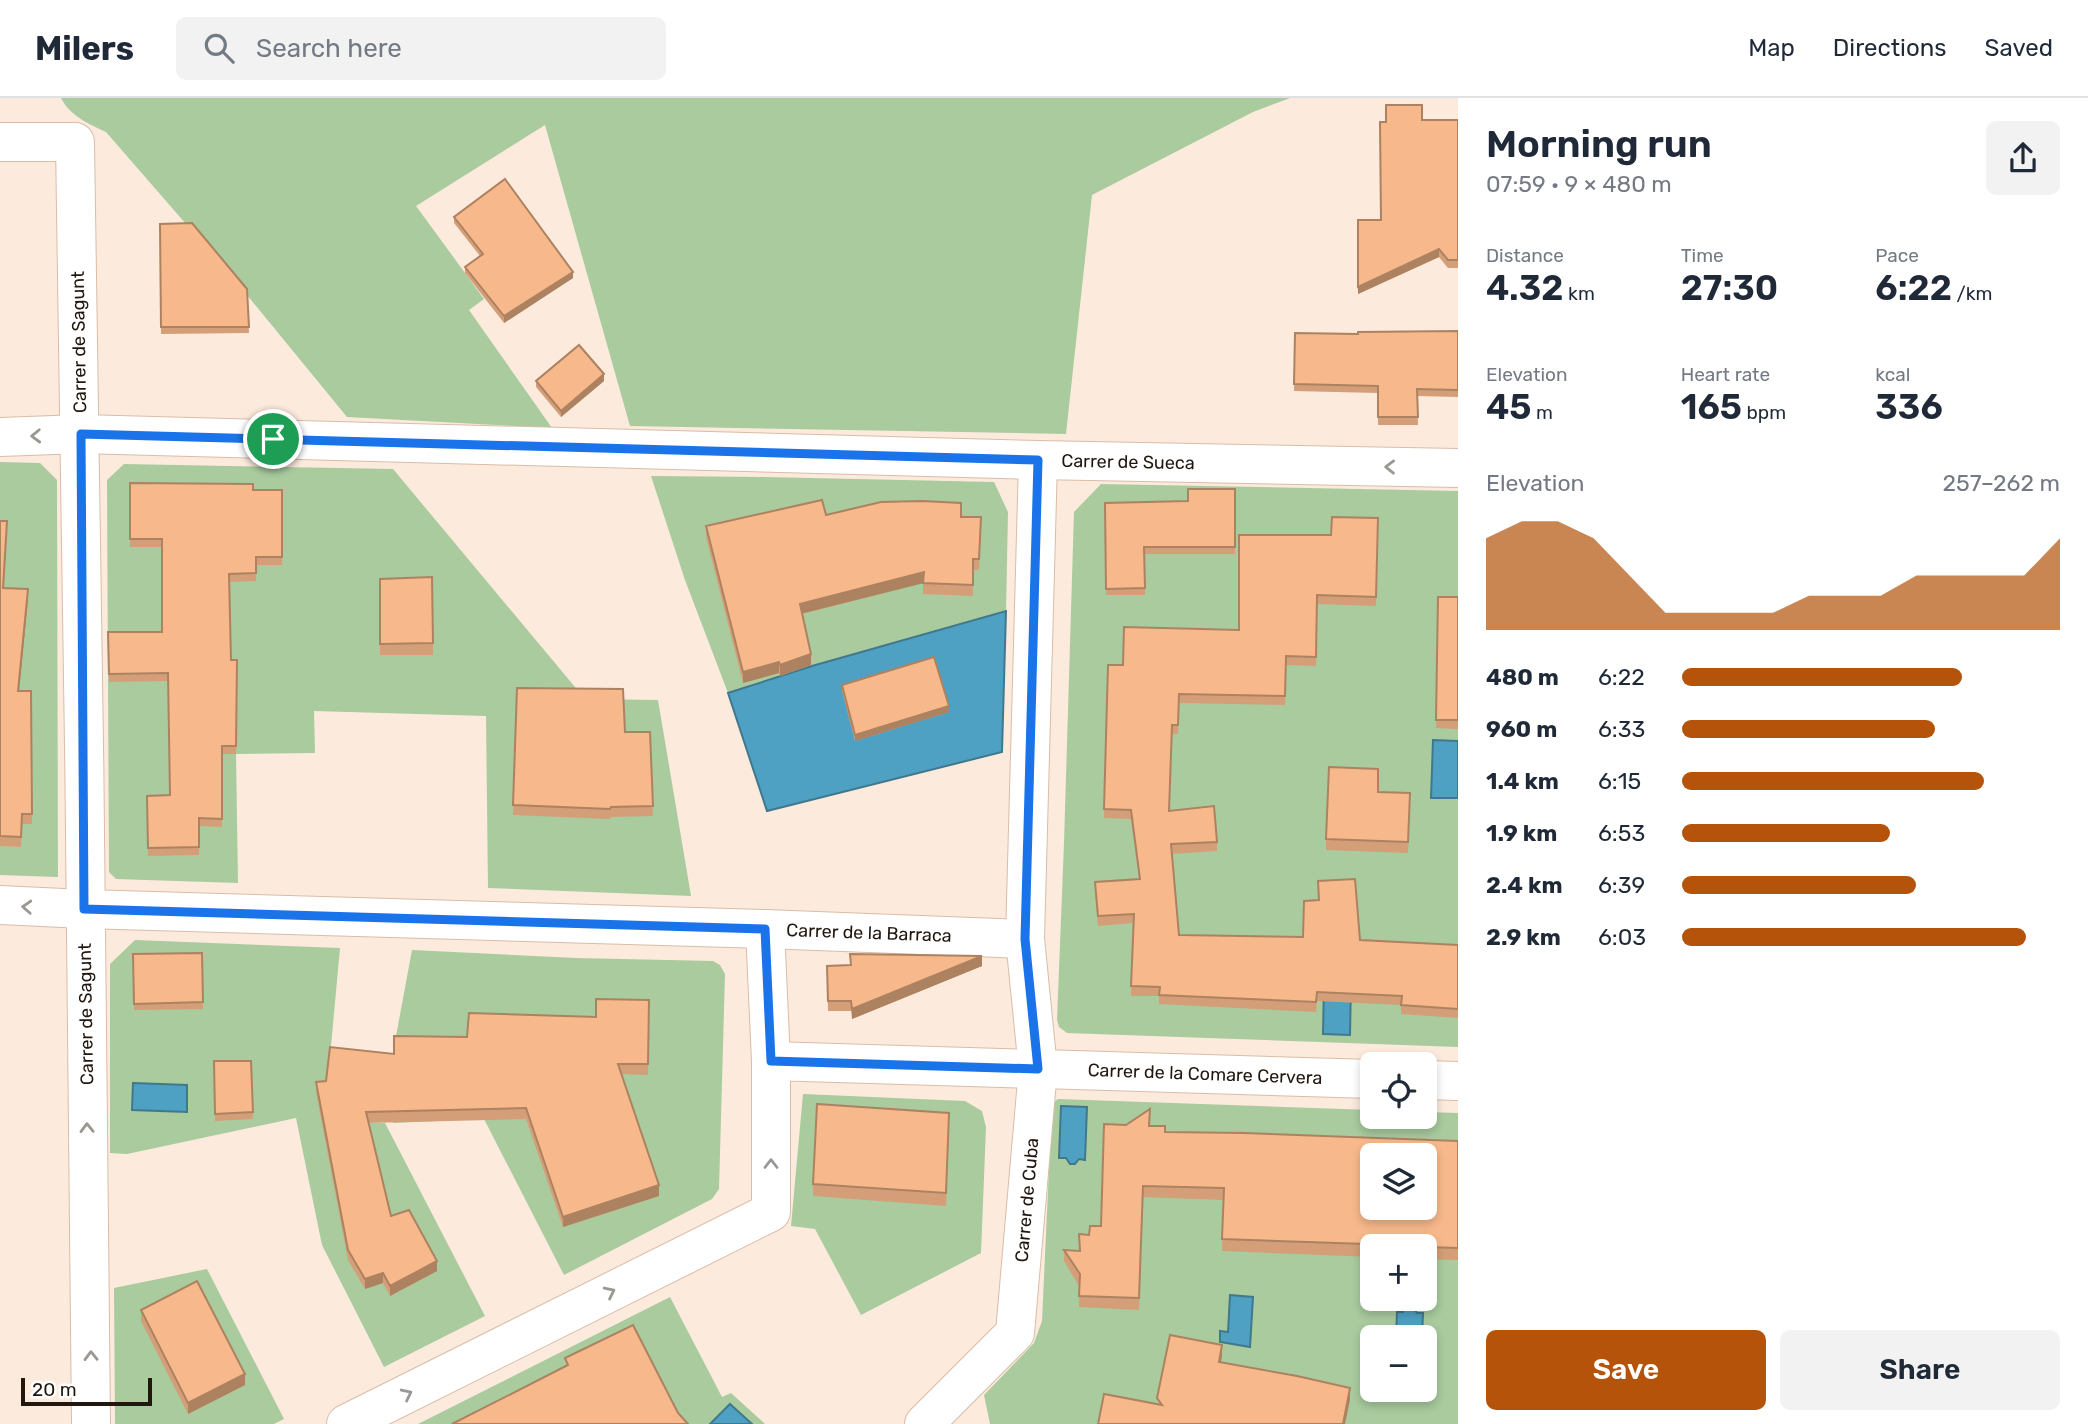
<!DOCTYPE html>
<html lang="en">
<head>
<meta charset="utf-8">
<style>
	:root { --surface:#fff; --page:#f2f2f3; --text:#1f2937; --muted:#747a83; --line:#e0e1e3; --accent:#b45309 }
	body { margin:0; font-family:Rubik,sans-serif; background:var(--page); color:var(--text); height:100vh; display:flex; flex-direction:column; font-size:26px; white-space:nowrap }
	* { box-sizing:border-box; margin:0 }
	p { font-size:23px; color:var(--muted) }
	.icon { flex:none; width:38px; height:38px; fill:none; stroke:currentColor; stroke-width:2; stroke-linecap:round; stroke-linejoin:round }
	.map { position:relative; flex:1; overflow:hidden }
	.details { display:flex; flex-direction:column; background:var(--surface); width:630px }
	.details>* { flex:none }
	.tools { position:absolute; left:1360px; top:954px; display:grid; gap:14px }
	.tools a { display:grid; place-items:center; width:77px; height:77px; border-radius:10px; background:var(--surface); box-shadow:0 4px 10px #0003; font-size:35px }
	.scale { position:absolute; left:21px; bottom:18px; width:131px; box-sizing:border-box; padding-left:7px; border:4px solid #21170f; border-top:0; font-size:19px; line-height:24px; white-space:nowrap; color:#21170f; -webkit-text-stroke:5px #fff; paint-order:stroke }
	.pin { position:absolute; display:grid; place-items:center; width:60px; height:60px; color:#fff; margin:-30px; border:4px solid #fff; border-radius:50%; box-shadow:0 2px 7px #0007 }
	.round { display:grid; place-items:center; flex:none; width:74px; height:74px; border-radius:10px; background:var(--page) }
	.head { display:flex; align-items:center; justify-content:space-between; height:119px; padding:0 28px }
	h1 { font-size:38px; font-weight:600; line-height:52px }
	.metrics { display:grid; grid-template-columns:repeat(3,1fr); gap:10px; height:119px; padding:7px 28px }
	.metrics div { display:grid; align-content:center }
	.metrics b { font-size:35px; font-weight:600 }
	.metrics small { font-size:19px; font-weight:400 }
	.metrics p { font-size:19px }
	.chart { height:196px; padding:14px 28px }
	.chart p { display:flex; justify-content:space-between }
	.chart svg { width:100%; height:126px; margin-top:7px; fill:var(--accent); opacity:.7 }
	.action { display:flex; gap:14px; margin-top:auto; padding:14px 28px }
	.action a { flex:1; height:80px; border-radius:10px; background:var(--accent); color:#fff; font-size:28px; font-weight:600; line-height:80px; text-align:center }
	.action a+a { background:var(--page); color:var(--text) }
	ul { padding:0 28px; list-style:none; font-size:23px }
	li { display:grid; grid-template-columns:112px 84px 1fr; align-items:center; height:52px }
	li i { height:18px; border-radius:9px; background:var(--accent) }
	header { display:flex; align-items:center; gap:42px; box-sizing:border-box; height:98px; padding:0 35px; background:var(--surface); border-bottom:2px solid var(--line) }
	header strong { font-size:33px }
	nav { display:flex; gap:38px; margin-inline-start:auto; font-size:24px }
	.search { width:490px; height:63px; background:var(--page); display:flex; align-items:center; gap:18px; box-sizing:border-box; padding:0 24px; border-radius:10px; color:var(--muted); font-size:26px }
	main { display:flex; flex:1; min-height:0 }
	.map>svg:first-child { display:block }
</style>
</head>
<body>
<header>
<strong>Milers</strong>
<div class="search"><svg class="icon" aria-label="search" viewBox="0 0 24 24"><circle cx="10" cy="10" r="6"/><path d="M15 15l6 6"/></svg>Search here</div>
<nav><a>Map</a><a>Directions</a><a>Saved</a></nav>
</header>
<main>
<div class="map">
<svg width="1458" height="1326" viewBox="0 0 1458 1326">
	<rect width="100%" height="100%" fill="#fceadd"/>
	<!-- green -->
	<g fill="#a9cb9e" fill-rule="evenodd">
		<path d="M 61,0 L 1290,0 L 1253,14 L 1092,97 L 1066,336 L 630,328 L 545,27 L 416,108 L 484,201 L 469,212 L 552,330 L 347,319 L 233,180 L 106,34 C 89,26 70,18 61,0 Z"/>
		<path d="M 0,364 L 40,365 L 57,382 L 58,779 L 0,777 Z"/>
		<path d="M 124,366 L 393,371 L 585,601 L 658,602 L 691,798 L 488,790 L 486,618 L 314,613 L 315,655 L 236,656 L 238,785 L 116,781 L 109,774 L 107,382 Z"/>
		<path d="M 651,378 L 764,379 L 994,384 L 1008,414 L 1006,513 L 811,568 L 728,595 L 685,482 Z"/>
		<path d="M 1101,386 L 1458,393 L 1458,949 L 1067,935 L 1059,929 L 1057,922 L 1064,745 L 1074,414 Z"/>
		<path d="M 135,842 L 340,850 L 330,959 L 354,1025 L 385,1025 L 485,1218 L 384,1269 L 322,1147 L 296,1020 L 127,1056 L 110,1055 L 110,866 Z"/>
		<path d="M 412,852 L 576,860 L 713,863 L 720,867 L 725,876 L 719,1091 L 712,1101 L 564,1177 L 484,1021 L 393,1025 L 394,949 Z"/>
		<path d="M 803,996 L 965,1003 L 982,1013 L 986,1029 L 981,1155 L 861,1217 L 815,1131 L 791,1128 Z"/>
		<path d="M 1058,1001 L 1372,1012 L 1372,1018 L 1424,1018 L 1425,1014 L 1458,1015 L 1458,1326 L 990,1326 L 984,1297 L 1034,1245 L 1042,1223 L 1052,1006 ZM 1372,1057 L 1424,1057 L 1424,1110 L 1372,1110 ZM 1372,1148 L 1424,1148 L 1424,1200 L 1372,1200 ZM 1372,1239 L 1424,1239 L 1424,1292 L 1372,1292 Z"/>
		<path d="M 207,1171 L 284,1321 L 274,1326 L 115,1326 L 114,1190 Z"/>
		<path d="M 670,1199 L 722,1299 L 731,1295 L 765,1326 L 418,1326 Z"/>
	</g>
	<!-- water -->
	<g fill="#4ea1c3" stroke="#40788d" stroke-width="2">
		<path d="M 1006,513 L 1002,654 L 767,713 L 728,595 L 812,568 Z"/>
		<path d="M 1433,642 L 1458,643 L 1458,700 L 1431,700 Z"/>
		<path d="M 1324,884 L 1351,885 L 1350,937 L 1323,936 Z"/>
		<path d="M 133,985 L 187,987 L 187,1014 L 132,1012 Z"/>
		<path d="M 1061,1008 L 1087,1009 L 1085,1062 L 1079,1061 L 1075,1066 L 1070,1066 L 1066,1060 L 1059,1060 Z"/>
		<path d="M 1230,1197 L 1253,1199 L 1250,1249 L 1220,1244 L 1220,1233 L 1228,1234 Z"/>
		<path d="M 1410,1208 L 1414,1210 L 1417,1215 L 1423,1215 L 1422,1239 L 1396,1239 L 1397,1214 L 1403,1214 L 1405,1210 Z"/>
		<path d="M 730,1306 L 752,1326 L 710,1326 Z"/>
	</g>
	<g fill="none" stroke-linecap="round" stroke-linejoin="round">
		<!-- minor casing -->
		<g stroke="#d9bda8" stroke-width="40">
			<g id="minor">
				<path d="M 0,44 L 75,44 C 84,471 86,899 91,1326"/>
				<path d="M 0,339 L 81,336 L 1038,362 L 1458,370"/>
				<path d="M 0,807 L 84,811 L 765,831 L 1025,841"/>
				<path d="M 765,831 L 771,963"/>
				<path d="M 1424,982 L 1458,983"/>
				<path d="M 346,1326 L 771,1114 L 771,963 L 1372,981"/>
				<path d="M 924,1326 L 1015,1235 L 1038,971 L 1025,841 L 1038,362"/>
			</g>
		</g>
		<!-- minor -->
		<use href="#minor" stroke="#fff" stroke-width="38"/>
	</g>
	<!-- wall -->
	<g fill="#d49f78">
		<path d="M 1422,22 L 1458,22 L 1458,170 L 1448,170 L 1439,159 L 1358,196 L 1358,122 L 1381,122 L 1386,24 Z"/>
		<path d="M 454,119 L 573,180 L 504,225 L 465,175 L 465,169 L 480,158 L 454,125 Z"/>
		<path d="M 160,126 L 247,191 L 249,235 L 161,236 Z"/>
		<path d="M 1458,233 L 1458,299 L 1417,298 L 1418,327 L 1378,327 L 1378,295 L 1294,293 L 1295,235 L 1358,236 Z"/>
		<path d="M 536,283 L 604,283 L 561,319 L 536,289 Z"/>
		<path d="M 130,385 L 253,392 L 282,392 L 282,467 L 256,467 L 256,483 L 230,484 L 231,562 L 237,562 L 236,656 L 222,656 L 222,729 L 199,728 L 199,757 L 148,758 L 147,698 L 170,697 L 168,583 L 109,584 L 108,534 L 162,534 L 162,449 L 130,449 Z"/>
		<path d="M 1235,391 L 1235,456 L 1145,456 L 1145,497 L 1106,497 L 1105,405 L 1188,403 Z"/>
		<path d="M 826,417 L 981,419 L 979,472 L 973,472 L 973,498 L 923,496 L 923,485 L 802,516 L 811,567 L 780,578 L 779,575 L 743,585 L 706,439 L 706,428 Z"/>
		<path d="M 1378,420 L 1376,508 L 1317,506 L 1316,568 L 1286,567 L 1285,607 L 1179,605 L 1178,636 L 1172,636 L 1169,712 L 1217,744 L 1217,753 L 1172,756 L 1179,837 L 1303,839 L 1318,802 L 1318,783 L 1360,842 L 1458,847 L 1458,920 L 1401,916 L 1401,907 L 1317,903 L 1316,914 L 1159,906 L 1159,898 L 1131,898 L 1133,825 L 1098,828 L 1095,793 L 1095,784 L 1139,781 L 1131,721 L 1104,720 L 1108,567 L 1123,567 L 1239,532 L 1331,437 Z"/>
		<path d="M 0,423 L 7,433 L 4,490 L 28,501 L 19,593 L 31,593 L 32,726 L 22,726 L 21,749 L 0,748 Z"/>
		<path d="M 432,479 L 433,557 L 380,557 L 380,481 Z"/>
		<path d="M 1438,499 L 1458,499 L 1458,631 L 1436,630 Z"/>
		<path d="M 842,587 L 949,614 L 855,643 L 842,593 Z"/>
		<path d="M 517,590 L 625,634 L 650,634 L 653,718 L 611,719 L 610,721 L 513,717 Z"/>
		<path d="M 1378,694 L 1410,695 L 1408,755 L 1326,752 L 1326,741 Z"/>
		<path d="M 202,855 L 203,911 L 134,912 L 133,856 Z"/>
		<path d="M 827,868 L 982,868 L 852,921 L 851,913 L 828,913 Z"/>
		<path d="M 649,902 L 648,977 L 622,976 L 659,1098 L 563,1129 L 526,1021 L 368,1025 L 391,1118 L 437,1173 L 390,1198 L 383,1185 L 365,1191 L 348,1162 L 316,994 L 316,984 L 326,983 L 394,956 L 467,939 L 596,919 Z"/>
		<path d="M 214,963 L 251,963 L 253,1021 L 215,1023 Z"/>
		<path d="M 949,1027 L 946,1108 L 813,1098 L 813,1086 Z"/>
		<path d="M 1150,1028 L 1165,1034 L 1458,1043 L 1458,1162 L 1424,1161 L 1424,1148 L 1372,1148 L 1372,1159 L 1222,1153 L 1223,1102 L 1143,1099 L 1139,1212 L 1079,1209 L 1079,1188 L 1064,1163 L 1064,1152 L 1079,1153 L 1079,1136 L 1089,1137 L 1101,1128 Z"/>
		<path d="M 141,1212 L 245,1287 L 188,1316 L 141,1223 Z"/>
	</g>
	<!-- shaded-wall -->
	<g fill="#ad8261">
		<path d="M 1439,151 L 1439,159 L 1358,196 L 1358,189 Z"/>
		<path d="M 573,174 L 573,180 L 504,225 L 504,218 Z"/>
		<path d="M 604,276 L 604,283 L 561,319 L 561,313 Z"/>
		<path d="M 924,474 L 924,485 L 800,516 L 800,506 Z"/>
		<path d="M 28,491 L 28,501 L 18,603 L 18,593 Z"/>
		<path d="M 811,556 L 811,567 L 780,578 L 780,567 Z"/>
		<path d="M 779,564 L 779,575 L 743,585 L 743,574 Z"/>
		<path d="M 949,608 L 949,614 L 855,643 L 855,637 Z"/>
		<path d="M 982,858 L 982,868 L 852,921 L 852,911 Z"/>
		<path d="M 659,1087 L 659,1098 L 563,1129 L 563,1119 Z"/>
		<path d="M 437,1163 L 437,1173 L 390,1198 L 390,1188 Z"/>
		<path d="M 383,1175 L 383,1185 L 365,1191 L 365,1181 Z"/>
		<path d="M 1222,1247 L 1222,1258 L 1219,1275 L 1219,1264 Z"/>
		<path d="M 245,1276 L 245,1287 L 188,1316 L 188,1305 Z"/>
		<path d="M 1350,1290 L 1350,1302 L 1345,1326 L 1343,1326 Z"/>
	</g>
	<!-- building -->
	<g fill="#f7b98b" stroke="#ad8261" stroke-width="2" fill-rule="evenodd">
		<path d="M 1386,7 L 1422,7 L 1422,22 L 1458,22 L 1458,162 L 1448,162 L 1439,151 L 1358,189 L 1358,122 L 1381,122 L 1380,24 L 1386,24 Z"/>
		<path d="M 505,81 L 573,174 L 504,218 L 465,169 L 483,156 L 454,119 Z"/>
		<path d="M 192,125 L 247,191 L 249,229 L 161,229 L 160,126 Z"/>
		<path d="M 1458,233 L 1458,292 L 1417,291 L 1418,319 L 1378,319 L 1378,288 L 1294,286 L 1295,235 L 1358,236 L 1358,234 Z"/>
		<path d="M 579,247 L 604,276 L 561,313 L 536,283 Z"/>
		<path d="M 130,385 L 253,386 L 253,392 L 282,392 L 282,459 L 256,459 L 256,475 L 229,476 L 231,562 L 237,562 L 236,648 L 222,648 L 222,721 L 199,720 L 199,749 L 148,750 L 147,698 L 170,697 L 168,575 L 109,576 L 108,534 L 162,534 L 162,441 L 130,441 Z"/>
		<path d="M 1188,391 L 1235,391 L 1235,449 L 1144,449 L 1145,490 L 1106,491 L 1105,405 L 1188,403 Z"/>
		<path d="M 822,402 L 826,417 L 881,404 L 922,403 L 961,405 L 961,419 L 981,419 L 979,461 L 973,461 L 973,487 L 923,485 L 924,474 L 800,506 L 811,556 L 780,567 L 779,564 L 743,574 L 706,428 Z"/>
		<path d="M 1332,419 L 1378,420 L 1376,499 L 1317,497 L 1316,559 L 1286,558 L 1285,598 L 1179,596 L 1178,627 L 1172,627 L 1169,713 L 1214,708 L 1217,744 L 1171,746 L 1179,837 L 1303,839 L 1304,803 L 1319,802 L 1318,783 L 1355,781 L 1360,842 L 1458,847 L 1458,911 L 1401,907 L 1402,898 L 1317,894 L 1316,904 L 1159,897 L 1160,889 L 1131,888 L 1134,816 L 1098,818 L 1095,784 L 1140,781 L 1131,712 L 1104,711 L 1108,567 L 1123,567 L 1124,529 L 1239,532 L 1239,437 L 1331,437 Z"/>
		<path d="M 0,423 L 7,423 L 3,490 L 28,491 L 18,593 L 31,593 L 32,716 L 22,716 L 21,739 L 0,738 Z"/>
		<path d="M 432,479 L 433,545 L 380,546 L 380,481 Z"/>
		<path d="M 1438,499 L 1458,499 L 1458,622 L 1436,622 Z"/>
		<path d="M 934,559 L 949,608 L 855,637 L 842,587 Z"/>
		<path d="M 517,590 L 623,591 L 625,634 L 650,634 L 653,708 L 611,709 L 610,711 L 513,707 Z"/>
		<path d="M 1329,669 L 1378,671 L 1378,694 L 1410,695 L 1408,744 L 1326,741 Z"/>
		<path d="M 202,855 L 203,904 L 134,906 L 133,856 Z"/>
		<path d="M 850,856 L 982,858 L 852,911 L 851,903 L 828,903 L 827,868 L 851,867 Z"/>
		<path d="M 596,901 L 649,902 L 648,966 L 618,966 L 659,1087 L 563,1119 L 526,1010 L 366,1014 L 391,1118 L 409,1112 L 437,1163 L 390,1188 L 383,1175 L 365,1181 L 348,1152 L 316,984 L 326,983 L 330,949 L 394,956 L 394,938 L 467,939 L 469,915 L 596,919 Z"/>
		<path d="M 214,963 L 251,963 L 253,1014 L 215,1016 Z"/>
		<path d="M 817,1006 L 949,1015 L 946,1095 L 813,1086 Z"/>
		<path d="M 1150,1011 L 1149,1028 L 1165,1028 L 1165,1034 L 1244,1035 L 1458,1043 L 1458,1150 L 1424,1149 L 1424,1148 L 1222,1141 L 1224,1090 L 1143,1088 L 1139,1200 L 1079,1198 L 1080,1176 L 1064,1152 L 1080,1153 L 1079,1136 L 1089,1137 L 1090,1128 L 1101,1128 L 1104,1026 L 1126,1027 ZM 1372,1057 L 1424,1057 L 1424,1110 L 1372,1110 Z"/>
		<path d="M 197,1183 L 245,1276 L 188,1305 L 141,1212 Z"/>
		<path d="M 633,1227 L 678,1315 L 688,1326 L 452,1326 L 568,1267 L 565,1260 Z"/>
		<path d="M 1170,1237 L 1222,1247 L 1219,1264 L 1297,1278 L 1350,1290 L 1343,1326 L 1098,1326 L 1104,1296 L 1162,1307 L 1157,1300 Z"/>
	</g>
	<!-- one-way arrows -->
	<defs><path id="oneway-chevron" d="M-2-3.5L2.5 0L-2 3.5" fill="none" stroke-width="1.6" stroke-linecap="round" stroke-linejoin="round" transform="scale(1.75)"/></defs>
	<g stroke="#9b9793">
		<use href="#oneway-chevron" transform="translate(36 338) rotate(178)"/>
		<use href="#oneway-chevron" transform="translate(1390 369) rotate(-179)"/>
		<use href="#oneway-chevron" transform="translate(27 809) rotate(-177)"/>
		<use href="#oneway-chevron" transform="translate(87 1030) rotate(-91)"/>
		<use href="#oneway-chevron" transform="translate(771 1066) rotate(-90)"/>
		<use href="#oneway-chevron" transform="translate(610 1194) rotate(-26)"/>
		<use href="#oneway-chevron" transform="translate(91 1258) rotate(-91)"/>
		<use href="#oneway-chevron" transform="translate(407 1296) rotate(-26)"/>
	</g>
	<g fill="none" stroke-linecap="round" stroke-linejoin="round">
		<!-- route casing -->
		<g stroke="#fff" stroke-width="14">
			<path id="route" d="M 81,336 L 1038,362 L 1025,841 L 1038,971 L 771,963 L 765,831 L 84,811 Z"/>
		</g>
		<!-- route -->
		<use href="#route" stroke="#1a73e8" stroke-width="9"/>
	</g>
	<g text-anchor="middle" stroke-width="5" stroke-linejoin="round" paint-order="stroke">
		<!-- street labels -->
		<g font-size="18" fill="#21170f" stroke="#fff">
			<text transform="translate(79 244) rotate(-91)" y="6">Carrer de Sagunt</text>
			<text transform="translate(1128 364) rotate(1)" y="6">Carrer de Sueca</text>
			<text transform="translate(869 835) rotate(2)" y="6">Carrer de la Barraca</text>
			<text transform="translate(86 916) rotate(-91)" y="6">Carrer de Sagunt</text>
			<text transform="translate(1205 976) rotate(2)" y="6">Carrer de la Comare Cervera</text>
			<text transform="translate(1027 1102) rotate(-85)" y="6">Carrer de Cuba</text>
		</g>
	</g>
</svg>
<div class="tools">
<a><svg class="icon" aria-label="locate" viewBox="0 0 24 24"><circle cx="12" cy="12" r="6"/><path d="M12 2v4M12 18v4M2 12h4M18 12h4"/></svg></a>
<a><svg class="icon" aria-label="layers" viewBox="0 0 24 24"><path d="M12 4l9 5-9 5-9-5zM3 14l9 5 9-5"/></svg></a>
<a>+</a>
<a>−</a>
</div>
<div class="scale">20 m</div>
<div class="pin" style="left:273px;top:341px;background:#1e9e55"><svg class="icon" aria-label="arrive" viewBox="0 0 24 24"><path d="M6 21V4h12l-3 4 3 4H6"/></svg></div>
</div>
<section class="details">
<div class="head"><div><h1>Morning run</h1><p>07:59 · 9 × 480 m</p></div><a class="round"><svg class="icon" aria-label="share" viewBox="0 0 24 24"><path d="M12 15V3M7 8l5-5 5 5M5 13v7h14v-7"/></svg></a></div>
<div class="metrics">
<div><p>Distance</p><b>4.32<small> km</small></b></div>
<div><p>Time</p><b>27:30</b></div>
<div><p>Pace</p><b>6:22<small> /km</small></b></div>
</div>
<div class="metrics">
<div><p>Elevation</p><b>45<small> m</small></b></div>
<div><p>Heart rate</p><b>165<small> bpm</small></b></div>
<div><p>kcal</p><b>336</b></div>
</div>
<div class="chart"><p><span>Elevation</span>257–262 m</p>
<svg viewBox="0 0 160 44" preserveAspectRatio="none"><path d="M0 44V12L10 6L20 6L30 12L40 25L50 38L60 38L70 38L80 38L90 32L100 32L110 32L120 25L130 25L140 25L150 25L160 12V44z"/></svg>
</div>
<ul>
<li><b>480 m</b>6:22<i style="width:74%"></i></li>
<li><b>960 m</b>6:33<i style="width:67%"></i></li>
<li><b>1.4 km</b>6:15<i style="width:80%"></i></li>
<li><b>1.9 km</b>6:53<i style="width:55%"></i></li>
<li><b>2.4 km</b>6:39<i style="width:62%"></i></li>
<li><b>2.9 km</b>6:03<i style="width:91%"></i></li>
</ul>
<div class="action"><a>Save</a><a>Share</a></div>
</section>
</main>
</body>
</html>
